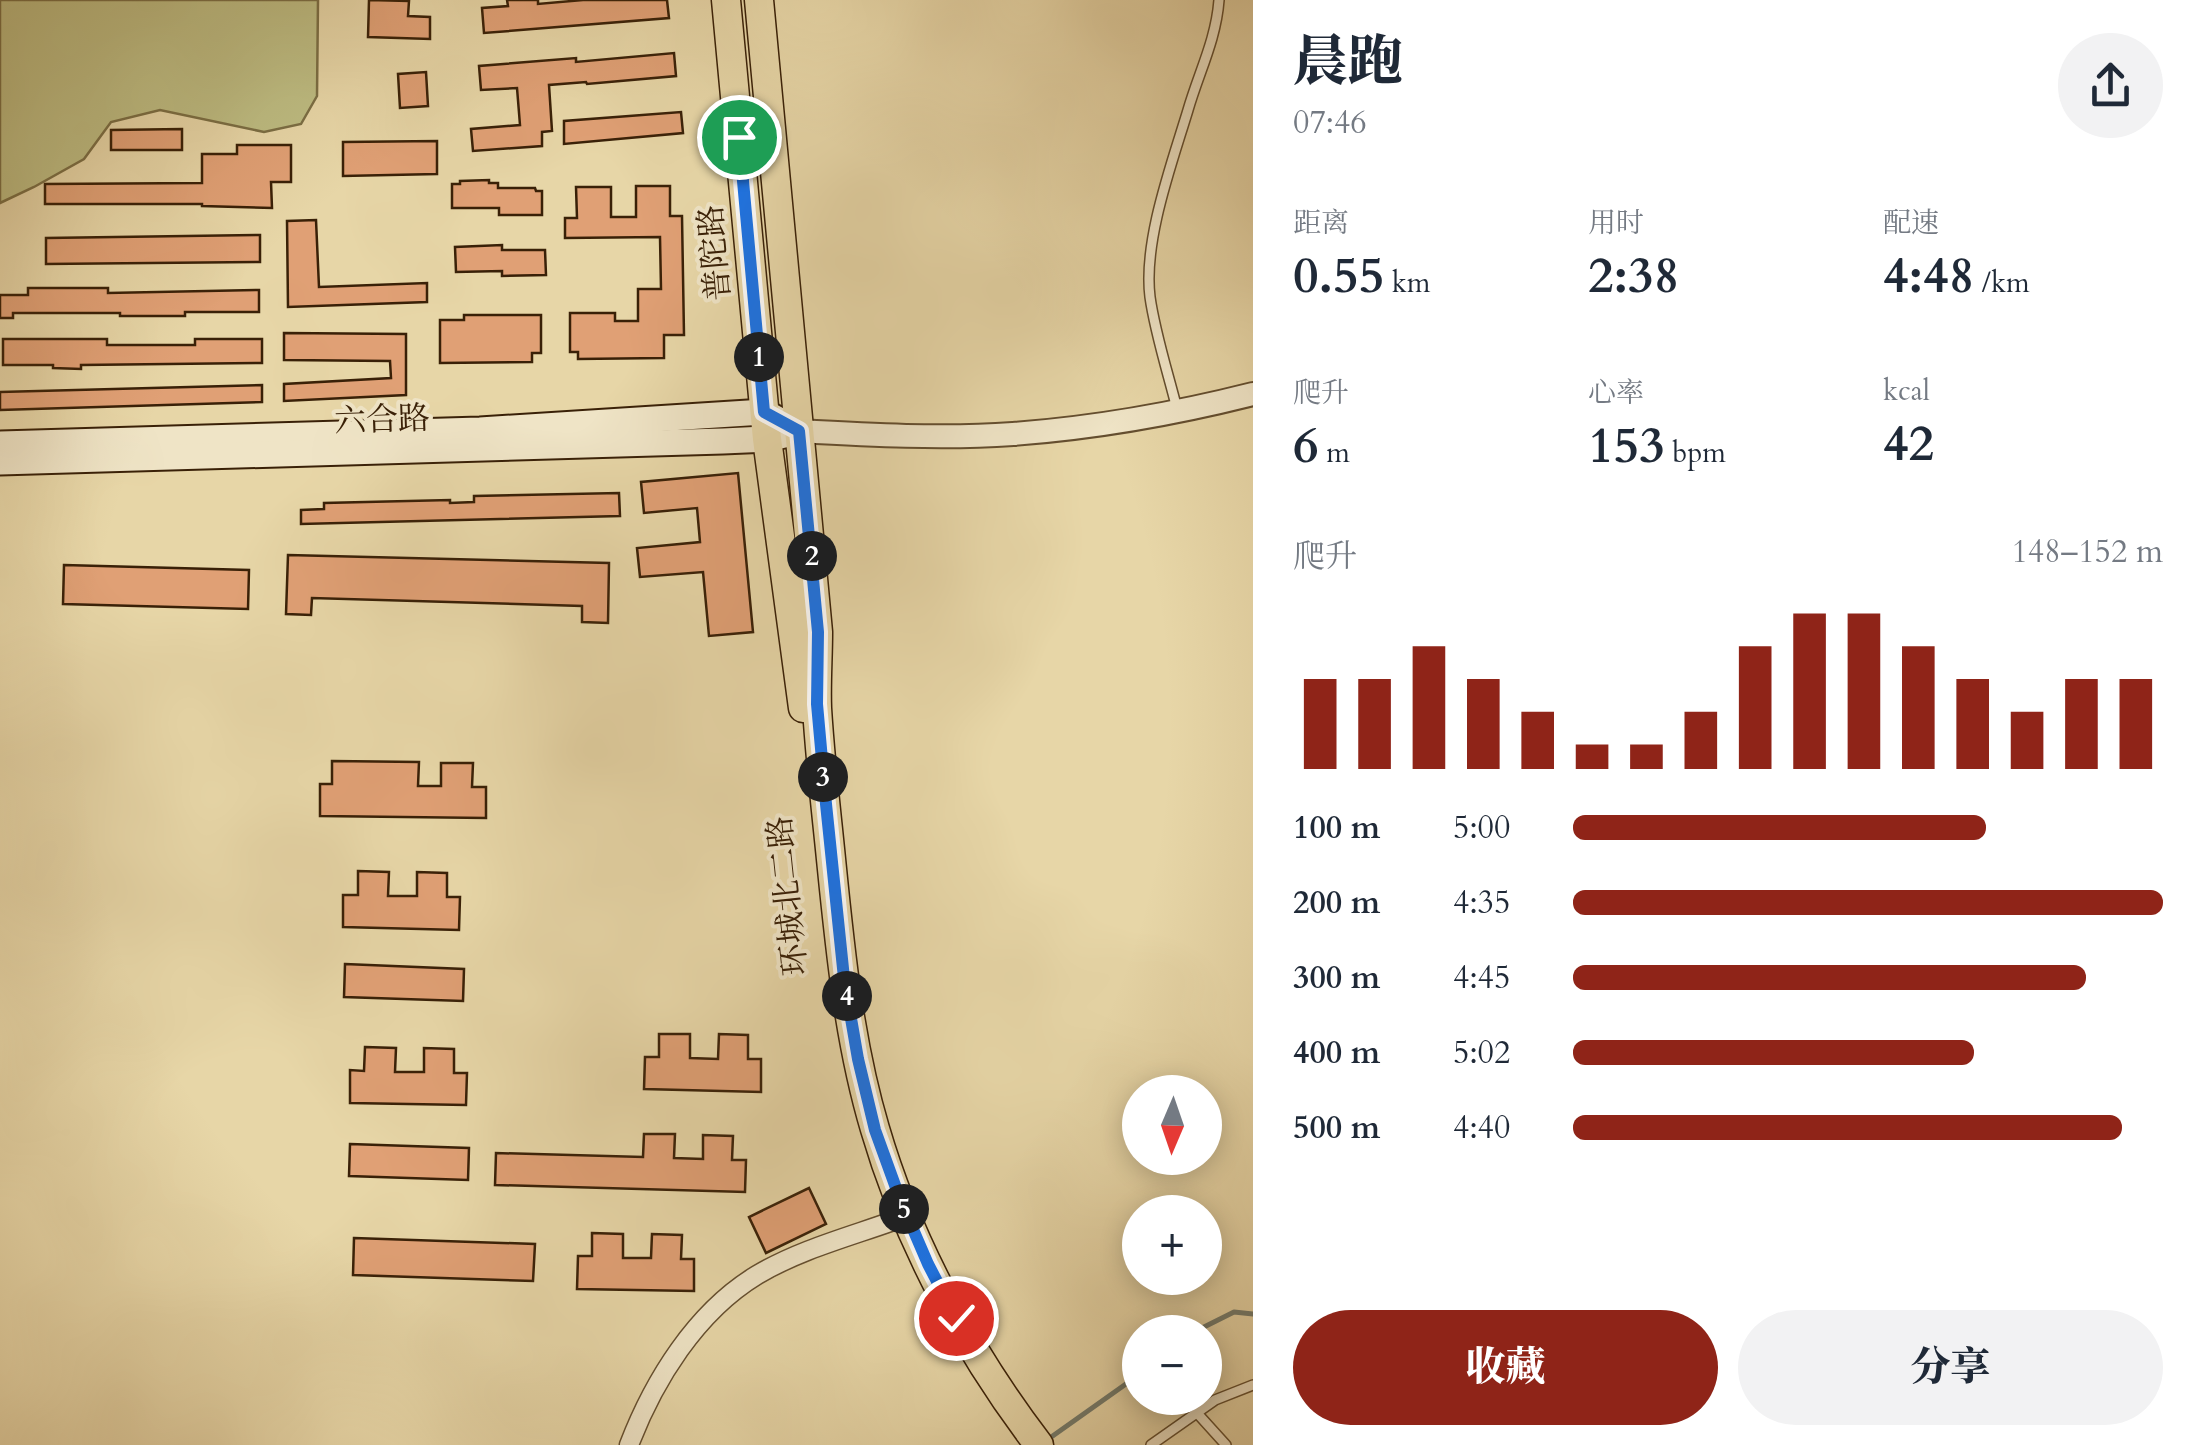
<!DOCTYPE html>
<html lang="zh">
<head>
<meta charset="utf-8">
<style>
	:root { --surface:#fff; --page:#f2f2f3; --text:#1f2937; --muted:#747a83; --accent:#8f2418 }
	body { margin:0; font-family:Cardo,"Noto Serif SC",serif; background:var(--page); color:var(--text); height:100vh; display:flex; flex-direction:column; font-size:38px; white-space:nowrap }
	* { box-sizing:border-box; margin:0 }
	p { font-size:32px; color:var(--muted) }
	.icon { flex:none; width:55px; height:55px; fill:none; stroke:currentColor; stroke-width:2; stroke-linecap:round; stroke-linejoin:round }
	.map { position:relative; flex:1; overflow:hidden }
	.side { display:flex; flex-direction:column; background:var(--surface); width:950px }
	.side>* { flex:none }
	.needle { width:65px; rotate:182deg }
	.buttons { position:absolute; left:1122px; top:1075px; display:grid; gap:20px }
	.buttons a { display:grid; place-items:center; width:100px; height:100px; border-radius:50%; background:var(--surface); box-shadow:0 5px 25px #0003; font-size:50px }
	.pin { position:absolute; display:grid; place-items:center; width:85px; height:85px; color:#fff; margin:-42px; border:5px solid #fff; border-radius:50%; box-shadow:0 2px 10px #0007 }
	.km { position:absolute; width:50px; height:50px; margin:-25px; border-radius:50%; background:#222; color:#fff; font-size:28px; line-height:50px; text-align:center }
	.round { display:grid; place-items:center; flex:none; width:105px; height:105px; border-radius:52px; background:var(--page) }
	.head { display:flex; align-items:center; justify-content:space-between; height:170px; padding:0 40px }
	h1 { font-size:55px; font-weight:800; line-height:75px }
	.metrics { display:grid; grid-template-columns:repeat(3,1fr); gap:15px; height:170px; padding:10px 40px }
	.metrics div { display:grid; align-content:center }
	.metrics b { font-size:50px; font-weight:800 }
	.metrics small { font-size:28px; font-weight:400 }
	.metrics p { font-size:28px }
	.chart { height:280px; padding:20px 40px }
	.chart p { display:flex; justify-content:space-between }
	.chart svg { width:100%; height:180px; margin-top:10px; stroke:var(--accent); stroke-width:6 }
	.button { display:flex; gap:20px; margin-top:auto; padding:20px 40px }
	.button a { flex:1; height:115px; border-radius:60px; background:var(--accent); color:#fff; font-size:40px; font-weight:800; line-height:115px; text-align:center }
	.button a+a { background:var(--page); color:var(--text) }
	ul { padding:0 40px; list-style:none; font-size:32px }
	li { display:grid; grid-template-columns:160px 120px 1fr; align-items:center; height:75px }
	li i { height:25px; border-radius:12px; background:var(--accent) }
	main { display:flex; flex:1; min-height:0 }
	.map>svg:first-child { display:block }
</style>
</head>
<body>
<main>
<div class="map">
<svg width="1253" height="1445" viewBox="0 0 1253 1445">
	<rect width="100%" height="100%" fill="#e7d6a7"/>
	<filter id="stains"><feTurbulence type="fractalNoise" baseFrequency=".002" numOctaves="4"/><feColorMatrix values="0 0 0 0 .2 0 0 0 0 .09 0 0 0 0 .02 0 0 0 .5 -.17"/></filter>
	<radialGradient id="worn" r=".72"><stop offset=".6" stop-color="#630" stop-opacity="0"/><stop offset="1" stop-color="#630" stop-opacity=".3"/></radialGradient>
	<!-- green -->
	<path fill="#bdbc82" stroke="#7b6e44" stroke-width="2.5" d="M 0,0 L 318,0 L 317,96 L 301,124 L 264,132 L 160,110 L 111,122 L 84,159 L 34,187 L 0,203 Z"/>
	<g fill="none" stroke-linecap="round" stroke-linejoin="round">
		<!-- stream -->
		<g stroke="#737b6d" stroke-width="5">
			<path d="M 1194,1332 L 1234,1312 L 1253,1314"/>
			<path d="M 1047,1440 L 1140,1374"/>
		</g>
	</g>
	<!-- building -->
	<g fill="#e0a075" stroke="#392007" stroke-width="2.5">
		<path d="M 369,0 L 409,1 L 408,16 L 430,17 L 430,39 L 368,37 Z"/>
		<path d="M 507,0 L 538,0 L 538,4 L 583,0 L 667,0 L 669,18 L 484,33 L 482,8 L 508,6 Z"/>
		<path d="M 674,53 L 676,76 L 587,84 L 586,82 L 549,85 L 552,131 L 542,132 L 542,146 L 473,151 L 471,129 L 520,125 L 517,88 L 481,90 L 479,66 L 576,58 L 576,62 Z"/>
		<path d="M 426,72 L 428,106 L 400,108 L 398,74 Z"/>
		<path d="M 681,112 L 683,133 L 564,144 L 564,121 Z"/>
		<path d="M 182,129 L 182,150 L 111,150 L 111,130 Z"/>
		<path d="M 437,141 L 437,174 L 343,176 L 343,142 Z"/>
		<path d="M 237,145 L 291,145 L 291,182 L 271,182 L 272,208 L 202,206 L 202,204 L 45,204 L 45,184 L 202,183 L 202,154 L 237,154 Z"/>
		<path d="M 489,180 L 489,183 L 498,183 L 498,188 L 535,188 L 536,191 L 542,191 L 542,215 L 499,215 L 499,208 L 452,208 L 452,184 L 460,184 L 460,181 Z"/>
		<path d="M 636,186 L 670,186 L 670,216 L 682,216 L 684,335 L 664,335 L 664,358 L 578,359 L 578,352 L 570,352 L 570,313 L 615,313 L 615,321 L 638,321 L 638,289 L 661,289 L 660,237 L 565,238 L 565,218 L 577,218 L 576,187 L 611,187 L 611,217 L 636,217 Z"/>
		<path d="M 316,220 L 319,287 L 427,283 L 427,302 L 288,307 L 287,221 Z"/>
		<path d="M 260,235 L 260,262 L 46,264 L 46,238 Z"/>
		<path d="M 502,245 L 502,250 L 545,250 L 546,275 L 502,276 L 502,271 L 456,272 L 455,247 Z"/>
		<path d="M 28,288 L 108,288 L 108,293 L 259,290 L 259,312 L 185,312 L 185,316 L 120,316 L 120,313 L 13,313 L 13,318 L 0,318 L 0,295 L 28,295 Z"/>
		<path d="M 464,315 L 541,315 L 541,353 L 532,353 L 532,362 L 440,363 L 440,320 L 464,320 Z"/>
		<path d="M 284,333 L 406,334 L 406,395 L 284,401 L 284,384 L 391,378 L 390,361 L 284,360 Z"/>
		<path d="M 3,339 L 107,339 L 107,345 L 195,345 L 195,339 L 262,339 L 262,363 L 81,365 L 81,369 L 53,368 L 53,365 L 3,365 Z"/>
		<path d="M 262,385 L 262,402 L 0,410 L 0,392 Z"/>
		<path d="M 738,473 L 753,632 L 709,636 L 703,572 L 640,577 L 637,548 L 700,542 L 697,508 L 644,513 L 641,482 Z"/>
		<path d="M 619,493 L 620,516 L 301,524 L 301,510 L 324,509 L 324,503 L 450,500 L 450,503 L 474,502 L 474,496 Z"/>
		<path d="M 288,555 L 609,563 L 608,623 L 582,622 L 582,606 L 312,598 L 311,615 L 286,614 Z"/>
		<path d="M 64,565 L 249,570 L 248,609 L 63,604 Z"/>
		<path d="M 332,761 L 419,762 L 418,786 L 441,786 L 441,763 L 473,763 L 472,787 L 486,787 L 486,818 L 320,816 L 320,784 L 332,784 Z"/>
		<path d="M 358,871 L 389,872 L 388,896 L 417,896 L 417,872 L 447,873 L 447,897 L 460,897 L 459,930 L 343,927 L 343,895 L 358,895 Z"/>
		<path d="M 345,964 L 464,969 L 463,1001 L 344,997 Z"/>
		<path d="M 659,1034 L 690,1034 L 690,1058 L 718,1059 L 719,1034 L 748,1035 L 748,1059 L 761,1059 L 761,1092 L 644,1089 L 645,1057 L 659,1057 Z"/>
		<path d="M 365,1047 L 396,1048 L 395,1072 L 424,1072 L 424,1048 L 454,1049 L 454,1073 L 467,1073 L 466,1105 L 350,1103 L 350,1070 L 364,1071 Z"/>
		<path d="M 644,1134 L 675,1134 L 674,1158 L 703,1159 L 703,1135 L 733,1136 L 732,1160 L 746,1160 L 745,1192 L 495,1185 L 496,1153 L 643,1157 Z"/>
		<path d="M 350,1144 L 469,1148 L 468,1180 L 349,1176 Z"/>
		<path d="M 809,1188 L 826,1224 L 766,1253 L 749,1217 Z"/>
		<path d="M 592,1233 L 623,1234 L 623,1258 L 651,1258 L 652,1234 L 682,1235 L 681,1259 L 694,1259 L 694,1291 L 577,1289 L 578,1256 L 592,1256 Z"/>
		<path d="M 354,1238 L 535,1244 L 533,1281 L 353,1275 Z"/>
	</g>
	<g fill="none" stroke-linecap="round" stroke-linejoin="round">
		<!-- service casing -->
		<g stroke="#644e2f" stroke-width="12">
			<g id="service">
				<path d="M 1177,409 C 1168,373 1155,333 1150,297 C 1143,241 1172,163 1188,110 C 1199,72 1216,40 1219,0"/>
				<path d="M 1197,1413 L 1226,1445"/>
				<path d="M 1151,1445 L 1215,1400 L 1253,1385"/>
			</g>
		</g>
		<!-- minor casing -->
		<g stroke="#644e2f" stroke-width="21">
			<path id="minor" d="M 629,1445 C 654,1380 696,1312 757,1275 C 799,1250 848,1237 893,1221"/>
		</g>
		<!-- tertiary casing -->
		<g stroke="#644e2f" stroke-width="26">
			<path id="tertiary" d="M 799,431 C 870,435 942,439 1013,434 C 1094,428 1174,414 1253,394"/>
		</g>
		<!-- secondary casing -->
		<g stroke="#392007" stroke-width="29">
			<g id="secondary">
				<path d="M 0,444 L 480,430 L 764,412 L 799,431"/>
				<path d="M 0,462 L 723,441 L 767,439 L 784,435"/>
			</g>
		</g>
		<!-- primary casing -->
		<g stroke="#392007" stroke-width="31">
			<g id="primary">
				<path d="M 726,0 L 767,439 L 803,708"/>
				<path d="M 759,0 L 818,632 C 818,657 816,683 817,708 C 820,758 826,809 831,859 C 840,949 849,1042 875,1129 C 908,1242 968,1352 1039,1445"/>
			</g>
		</g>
		<!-- service -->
		<use href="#service" stroke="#efe4c6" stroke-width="9"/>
		<!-- minor -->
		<use href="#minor" stroke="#efe4c6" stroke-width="18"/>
		<!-- tertiary -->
		<use href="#tertiary" stroke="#efe4c6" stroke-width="22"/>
		<!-- secondary -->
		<use href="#secondary" stroke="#efe4c6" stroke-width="25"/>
		<!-- primary -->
		<use href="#primary" stroke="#e7d6a7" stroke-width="28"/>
	</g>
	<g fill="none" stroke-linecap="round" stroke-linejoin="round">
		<!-- route casing -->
		<g stroke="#fff" stroke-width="20">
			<path id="route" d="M 739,137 L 764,412 L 799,431 L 818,632 L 817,704 L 826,804 L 844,978 L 858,1059 L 875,1130 L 900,1199 L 928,1264 L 956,1318"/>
		</g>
		<!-- route -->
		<use href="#route" stroke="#1a73e8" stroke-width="12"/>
	</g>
	<g text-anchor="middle" stroke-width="8" stroke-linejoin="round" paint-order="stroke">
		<!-- street labels -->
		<g font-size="32" fill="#392007" stroke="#efe4c6">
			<text transform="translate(714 253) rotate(-95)" y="11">普陀路</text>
			<text transform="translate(382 419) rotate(-2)" y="11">六合路</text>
			<text transform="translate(787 896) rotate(-96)" y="11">环城北二路</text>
		</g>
	</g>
	<rect width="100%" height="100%" filter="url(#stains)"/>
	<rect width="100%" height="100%" fill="url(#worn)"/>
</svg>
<div class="buttons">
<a><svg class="needle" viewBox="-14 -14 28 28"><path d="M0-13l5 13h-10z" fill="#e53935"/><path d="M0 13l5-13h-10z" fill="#747a83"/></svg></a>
<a>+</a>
<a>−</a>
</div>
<div class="pin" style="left:739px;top:137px;background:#1e9e55"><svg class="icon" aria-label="arrive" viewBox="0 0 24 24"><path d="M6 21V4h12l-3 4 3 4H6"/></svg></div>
<div class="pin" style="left:956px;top:1318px;background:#d93025"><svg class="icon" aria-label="check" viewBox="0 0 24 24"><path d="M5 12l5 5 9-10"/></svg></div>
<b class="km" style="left:759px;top:357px">1</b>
<b class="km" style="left:812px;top:556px">2</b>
<b class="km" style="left:823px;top:777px">3</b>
<b class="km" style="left:847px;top:996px">4</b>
<b class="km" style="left:904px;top:1209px">5</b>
</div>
<section class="side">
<div class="head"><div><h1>晨跑</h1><p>07:46</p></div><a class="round"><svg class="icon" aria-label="share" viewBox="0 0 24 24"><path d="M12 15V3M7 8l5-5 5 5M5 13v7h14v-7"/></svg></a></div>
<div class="metrics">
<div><p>距离</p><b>0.55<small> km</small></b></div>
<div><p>用时</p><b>2:38</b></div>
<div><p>配速</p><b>4:48<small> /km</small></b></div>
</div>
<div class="metrics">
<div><p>爬升</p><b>6<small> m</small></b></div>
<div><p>心率</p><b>153<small> bpm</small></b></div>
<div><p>kcal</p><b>42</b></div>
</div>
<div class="chart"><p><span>爬升</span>148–152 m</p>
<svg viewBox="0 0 160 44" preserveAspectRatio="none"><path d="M5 44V22M15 44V22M25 44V14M35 44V22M45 44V30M55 44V38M65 44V38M75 44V30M85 44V14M95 44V6M105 44V6M115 44V14M125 44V22M135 44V30M145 44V22M155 44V22"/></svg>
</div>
<ul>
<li><b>100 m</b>5:00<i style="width:70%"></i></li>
<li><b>200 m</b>4:35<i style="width:100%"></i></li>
<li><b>300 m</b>4:45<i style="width:87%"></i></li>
<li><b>400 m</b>5:02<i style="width:68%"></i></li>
<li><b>500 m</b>4:40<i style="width:93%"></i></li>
</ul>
<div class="button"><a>收藏</a><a>分享</a></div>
</section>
</main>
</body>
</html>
